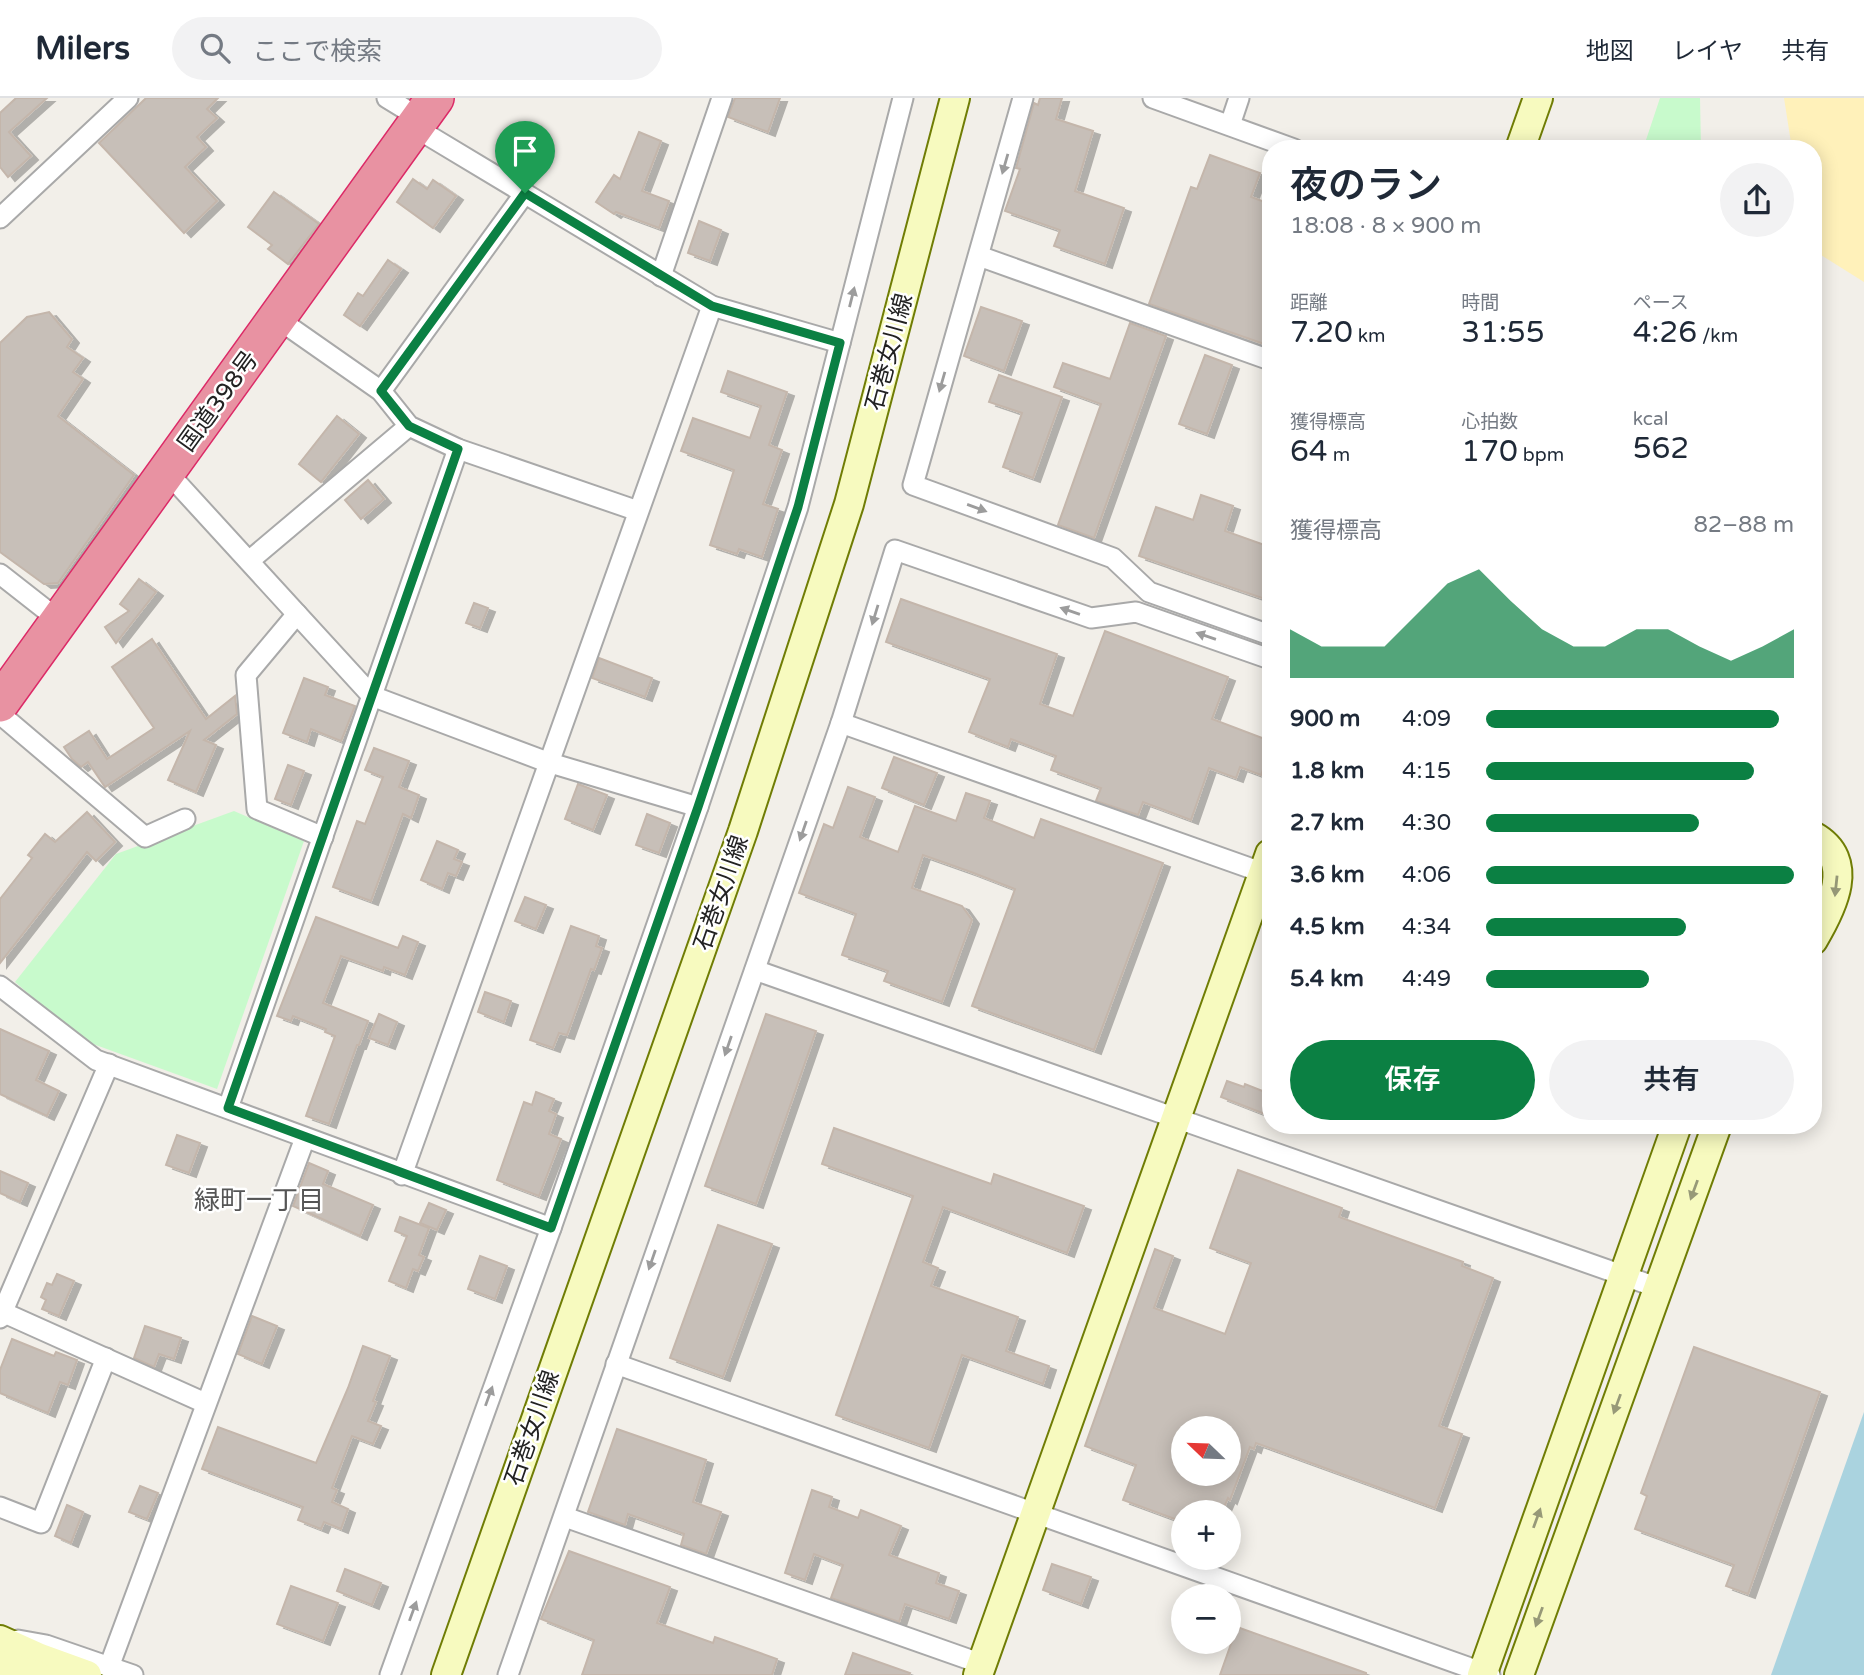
<!DOCTYPE html>
<html lang="ja">
<head>
<meta charset="utf-8">
<style>
	:root { --surface:#fff; --page:#f2f2f3; --text:#1f2937; --muted:#747a83; --line:#e0e1e3; --accent:#0b8043 }
	body { margin:0; font-family:"Varela Round","Noto Sans JP",sans-serif; background:var(--page); color:var(--text); height:100vh; display:flex; flex-direction:column; font-size:26px; white-space:nowrap }
	* { box-sizing:border-box; margin:0 }
	p { font-size:23px; color:var(--muted) }
	.icon { flex:none; width:38px; height:38px; fill:none; stroke:currentColor; stroke-width:2; stroke-linecap:round; stroke-linejoin:round }
	.map { position:relative; flex:1; overflow:hidden }
	.side { position:absolute; left:1262px; top:42px; width:560px; height:994px; display:flex; flex-direction:column; background:var(--surface); border-radius:28px; box-shadow:0 4px 18px #0003 }
	.side>* { flex:none }
	.needle { width:46px; rotate:293deg }
	.controls { position:absolute; left:1171px; top:1318px; display:grid; gap:14px }
	.controls a { display:grid; place-items:center; width:70px; height:70px; border-radius:50%; background:var(--surface); box-shadow:0 4px 18px #0003; font-size:35px }
	.pin { position:absolute; display:grid; place-items:center; width:60px; height:60px; color:#fff; margin:-72px -30px; border-radius:50% 50% 50% 0; rotate:-45deg; box-shadow:0 0 7px #0007 }
	.pin .icon { rotate:45deg }
	.round { display:grid; place-items:center; flex:none; width:74px; height:74px; border-radius:37px; background:var(--page) }
	.head { display:flex; align-items:center; justify-content:space-between; height:119px; padding:0 28px }
	h1 { font-size:38px; font-weight:600; line-height:52px }
	.figures { display:grid; grid-template-columns:repeat(3,1fr); gap:10px; height:119px; padding:7px 28px }
	.figures div { display:grid; align-content:center }
	.figures b { font-size:30px; font-weight:600 }
	.figures small { font-size:19px; font-weight:400 }
	.figures p { font-size:19px }
	.chart { height:196px; padding:14px 28px }
	.chart p { display:flex; justify-content:space-between }
	.chart svg { width:100%; height:126px; margin-top:7px; fill:var(--accent); opacity:.7 }
	.primary-button { display:flex; gap:14px; margin-top:auto; padding:14px 28px }
	.primary-button a { flex:1; height:80px; border-radius:42px; background:var(--accent); color:#fff; font-size:28px; font-weight:600; line-height:80px; text-align:center }
	.primary-button a+a { background:var(--page); color:var(--text) }
	ul { padding:0 28px; list-style:none; font-size:23px }
	li { display:grid; grid-template-columns:112px 84px 1fr; align-items:center; height:52px }
	li i { height:18px; border-radius:9px; background:var(--accent) }
	header { display:flex; align-items:center; gap:42px; box-sizing:border-box; height:98px; padding:0 35px; background:var(--surface); border-bottom:2px solid var(--line) }
	header strong { font-size:33px }
	nav { display:flex; gap:38px; margin-inline-start:auto; font-size:24px }
	.search { width:490px; height:63px; background:var(--page); display:flex; align-items:center; gap:18px; box-sizing:border-box; padding:0 24px; border-radius:38px; color:var(--muted); font-size:26px }
	.map>svg:first-child { display:block }
</style>
</head>
<body>
<header>
<strong>Milers</strong>
<div class="search"><svg class="icon" aria-label="search" viewBox="0 0 24 24"><circle cx="10" cy="10" r="6"/><path d="M15 15l6 6"/></svg>ここで検索</div>
<nav><a>地図</a><a>レイヤ</a><a>共有</a></nav>
</header>
<div class="map">
<svg width="1864" height="1577" viewBox="0 0 1864 1577">
	<defs>
		<filter id="shadow"><feDropShadow dx="7" dy="4" stdDeviation="0" flood-color="#0004"/></filter>
	</defs>
	<rect width="100%" height="100%" fill="#f2efe9"/>
	<!-- sand -->
	<path fill="#fff1ba" d="M 1784,0 L 1864,0 L 1864,184 L 1813,152 L 1813,51 L 1792,51 Z"/>
	<!-- park -->
	<g fill="#c8facc">
		<path d="M 1660,0 L 1700,0 L 1701,51 L 1643,51 Z"/>
		<path d="M 234,713 L 304,743 L 217,991 L 82,942 L 15,884 L 116,756 Z"/>
	</g>
	<!-- water -->
	<path fill="#aad3df" d="M 1864,1314 L 1864,1577 L 1771,1577 Z"/>
	<!-- building -->
	<g fill="#c7bfb8" stroke="#c4b6ab" stroke-width="2" fill-rule="evenodd" filter="url(#shadow)">
		<path d="M 16,0 L 47,0 L 9,34 L 31,58 L 8,79 L 0,69 L 0,15 Z"/>
		<path d="M 146,0 L 218,0 L 207,11 L 217,20 L 197,39 L 206,49 L 185,69 L 217,103 L 184,135 L 99,45 Z"/>
		<path d="M 735,0 L 780,0 L 768,34 L 728,19 Z"/>
		<path d="M 1040,0 L 1062,0 L 1056,21 L 1093,33 L 1075,93 L 1124,110 L 1105,166 L 1054,148 L 1060,132 L 1005,113 L 1020,71 L 1016,70 L 1034,5 L 1038,7 Z"/>
		<path d="M 639,34 L 661,43 L 642,93 L 669,103 L 659,130 L 616,114 L 614,116 L 596,104 L 614,77 L 620,81 Z"/>
		<path d="M 1210,57 L 1260,75 L 1251,99 L 1270,106 L 1270,248 L 1149,206 L 1191,89 L 1197,91 Z"/>
		<path d="M 413,81 L 427,91 L 433,82 L 456,98 L 433,130 L 397,104 Z"/>
		<path d="M 274,94 L 319,126 L 288,166 L 268,151 L 272,147 L 248,129 Z"/>
		<path d="M 699,123 L 721,132 L 710,163 L 688,155 Z"/>
		<path d="M 388,162 L 401,171 L 360,228 L 344,217 L 358,195 L 363,198 Z"/>
		<path d="M 981,209 L 1022,223 L 1004,273 L 964,258 Z"/>
		<path d="M 49,214 L 72,241 L 67,249 L 83,260 L 73,274 L 83,281 L 58,318 L 134,377 L 58,485 L 44,486 L 0,454 L 0,245 L 27,219 Z"/>
		<path d="M 1130,225 L 1166,238 L 1094,440 L 1058,427 L 1101,306 L 1054,289 L 1063,265 L 1110,281 Z"/>
		<path d="M 1205,257 L 1232,267 L 1207,336 L 1179,326 Z"/>
		<path d="M 728,273 L 787,294 L 769,347 L 782,352 L 763,406 L 778,411 L 762,459 L 739,451 L 737,456 L 710,447 L 734,372 L 681,353 L 693,320 L 750,340 L 761,308 L 721,294 Z"/>
		<path d="M 999,277 L 1062,299 L 1033,380 L 1003,369 L 1022,315 L 989,304 Z"/>
		<path d="M 337,318 L 359,336 L 321,384 L 299,366 Z"/>
		<path d="M 368,382 L 384,401 L 361,421 L 345,402 Z"/>
		<path d="M 1201,397 L 1233,408 L 1225,433 L 1270,449 L 1270,494 L 1268,502 L 1139,458 L 1156,409 L 1193,422 Z"/>
		<path d="M 139,481 L 156,494 L 116,545 L 105,529 L 129,513 L 120,506 Z"/>
		<path d="M 901,501 L 1057,556 L 1040,606 L 1073,618 L 1105,533 L 1228,579 L 1212,621 L 1270,643 L 1270,652 L 1261,677 L 1240,669 L 1236,680 L 1209,670 L 1191,722 L 1143,704 L 1138,717 L 1096,703 L 1101,690 L 1051,672 L 1056,658 L 1011,641 L 1008,649 L 969,634 L 990,581 L 886,544 Z"/>
		<path d="M 474,505 L 488,510 L 480,530 L 466,525 Z"/>
		<path d="M 152,541 L 206,621 L 235,598 L 237,616 L 204,642 L 216,647 L 196,694 L 168,682 L 190,633 L 105,689 L 88,664 L 81,669 L 72,661 L 64,649 L 89,633 L 107,661 L 154,630 L 112,569 Z"/>
		<path d="M 599,560 L 652,580 L 645,599 L 592,580 Z"/>
		<path d="M 304,580 L 328,589 L 325,597 L 355,608 L 341,643 L 311,631 L 307,644 L 283,635 Z"/>
		<path d="M 374,650 L 409,663 L 399,689 L 419,697 L 411,720 L 403,716 L 371,803 L 333,789 L 357,723 L 365,726 L 383,679 L 365,672 Z"/>
		<path d="M 894,659 L 937,675 L 924,707 L 882,690 Z"/>
		<path d="M 288,667 L 304,673 L 291,707 L 275,701 Z"/>
		<path d="M 578,686 L 607,697 L 593,732 L 565,721 Z"/>
		<path d="M 848,689 L 875,699 L 860,739 L 898,754 L 915,708 L 956,723 L 966,695 L 990,703 L 984,720 L 1034,740 L 1041,721 L 1163,765 L 1094,952 L 972,908 L 1015,791 L 971,774 L 923,757 L 912,790 L 962,808 L 972,822 L 942,904 L 884,883 L 888,873 L 842,857 L 856,816 L 799,795 L 824,726 L 833,730 Z"/>
		<path d="M 87,714 L 115,744 L 96,763 L 87,754 L 0,865 L 0,801 L 32,760 L 28,757 L 45,736 L 55,744 Z"/>
		<path d="M 647,716 L 670,725 L 659,755 L 636,747 Z"/>
		<path d="M 437,743 L 458,752 L 454,761 L 462,764 L 456,778 L 448,775 L 442,791 L 421,782 Z"/>
		<path d="M 525,799 L 546,807 L 536,831 L 515,823 Z"/>
		<path d="M 316,819 L 398,850 L 403,838 L 418,844 L 405,877 L 384,869 L 383,873 L 341,858 L 323,905 L 368,923 L 359,947 L 357,947 L 329,1026 L 306,1018 L 335,938 L 325,934 L 326,931 L 293,918 L 291,923 L 277,918 Z"/>
		<path d="M 571,828 L 599,838 L 596,848 L 602,850 L 594,872 L 591,871 L 567,937 L 559,935 L 553,950 L 530,942 Z"/>
		<path d="M 485,894 L 511,903 L 504,924 L 478,914 Z"/>
		<path d="M 379,916 L 397,924 L 388,947 L 369,940 Z"/>
		<path d="M 766,916 L 816,933 L 756,1106 L 705,1088 Z"/>
		<path d="M 0,931 L 49,953 L 36,982 L 59,993 L 47,1018 L 0,996 Z"/>
		<path d="M 1227,983 L 1244,989 L 1245,986 L 1270,996 L 1270,1018 L 1221,999 Z"/>
		<path d="M 536,994 L 554,1001 L 549,1013 L 556,1016 L 549,1036 L 561,1041 L 539,1098 L 497,1082 L 524,1004 L 532,1007 Z"/>
		<path d="M 834,1030 L 991,1086 L 994,1076 L 1084,1108 L 1067,1155 L 943,1109 L 923,1164 L 938,1170 L 931,1188 L 1018,1219 L 1006,1253 L 1049,1268 L 1043,1286 L 962,1257 L 929,1350 L 836,1317 L 913,1098 L 822,1066 Z"/>
		<path d="M 177,1037 L 200,1045 L 189,1075 L 166,1067 Z"/>
		<path d="M 309,1065 L 328,1073 L 323,1086 L 373,1107 L 360,1138 L 293,1108 Z"/>
		<path d="M 1238,1072 L 1342,1110 L 1339,1119 L 1463,1164 L 1462,1168 L 1493,1180 L 1439,1328 L 1462,1336 L 1435,1410 L 1256,1345 L 1254,1351 L 1250,1349 L 1230,1402 L 1228,1400 L 1222,1414 L 1183,1414 L 1183,1424 L 1123,1402 L 1136,1367 L 1085,1348 L 1155,1151 L 1173,1158 L 1154,1210 L 1225,1236 L 1251,1165 L 1210,1150 ZM 1183,1330 L 1228,1330 L 1228,1376 L 1183,1376 Z"/>
		<path d="M 0,1073 L 28,1085 L 20,1104 L 0,1095 Z"/>
		<path d="M 429,1105 L 446,1112 L 437,1132 L 420,1125 Z"/>
		<path d="M 400,1119 L 429,1130 L 419,1157 L 424,1159 L 418,1173 L 413,1171 L 406,1190 L 389,1183 L 407,1138 L 395,1133 Z"/>
		<path d="M 718,1127 L 772,1146 L 723,1279 L 670,1260 Z"/>
		<path d="M 480,1158 L 507,1168 L 495,1201 L 468,1191 Z"/>
		<path d="M 57,1176 L 74,1183 L 59,1218 L 42,1211 L 46,1202 L 41,1199 L 47,1185 L 52,1187 Z"/>
		<path d="M 252,1218 L 277,1228 L 262,1266 L 238,1256 Z"/>
		<path d="M 145,1228 L 181,1240 L 174,1261 L 159,1256 L 154,1269 L 134,1260 Z"/>
		<path d="M 12,1241 L 54,1258 L 56,1254 L 77,1262 L 68,1287 L 60,1284 L 48,1315 L 0,1295 L 0,1272 Z"/>
		<path d="M 363,1248 L 390,1258 L 373,1303 L 376,1304 L 368,1323 L 381,1328 L 373,1346 L 352,1338 L 332,1390 L 337,1392 L 332,1404 L 348,1411 L 341,1431 L 324,1424 L 321,1431 L 298,1422 L 303,1409 L 202,1371 L 218,1329 L 316,1365 L 348,1290 Z"/>
		<path d="M 1694,1249 L 1820,1294 L 1748,1496 L 1726,1488 L 1734,1467 L 1635,1431 L 1647,1398 L 1641,1395 Z"/>
		<path d="M 617,1331 L 706,1362 L 693,1404 L 721,1414 L 706,1456 L 681,1447 L 684,1436 L 628,1416 L 625,1427 L 588,1414 Z"/>
		<path d="M 140,1388 L 158,1395 L 147,1421 L 129,1414 Z"/>
		<path d="M 812,1392 L 832,1399 L 829,1409 L 858,1420 L 861,1412 L 901,1428 L 889,1457 L 939,1475 L 936,1485 L 959,1493 L 949,1521 L 905,1506 L 899,1524 L 831,1500 L 843,1467 L 814,1456 L 805,1482 L 785,1475 Z"/>
		<path d="M 67,1407 L 83,1414 L 71,1445 L 55,1438 Z"/>
		<path d="M 569,1453 L 670,1489 L 657,1525 L 713,1545 L 715,1539 L 777,1561 L 772,1577 L 582,1577 L 594,1542 L 541,1521 Z"/>
		<path d="M 1052,1466 L 1091,1479 L 1081,1506 L 1043,1492 Z"/>
		<path d="M 345,1471 L 381,1485 L 372,1507 L 337,1493 Z"/>
		<path d="M 291,1488 L 338,1505 L 323,1543 L 277,1526 Z"/>
		<path d="M 1237,1529 L 1366,1575 L 1366,1577 L 1220,1577 Z"/>
		<path d="M 853,1555 L 910,1575 L 909,1577 L 845,1577 Z"/>
	</g>
	<g fill="none" stroke-linecap="round" stroke-linejoin="round">
		<!-- street casing -->
		<g stroke="#a9a9a9" stroke-width="23">
			<g id="street">
				<path d="M 387,0 L 405,11 L 426,36 L 712,208 L 840,245"/>
				<path d="M 1023,0 L 913,387 L 1113,460 L 1149,494 L 1270,537"/>
				<path d="M 1153,0 L 1294,51"/>
				<path d="M 1230,27 L 1239,0"/>
				<path d="M 0,120 L 128,0"/>
				<path d="M 979,158 L 1270,262"/>
				<path d="M 661,178 L 722,0"/>
				<path d="M 278,221 L 381,293 L 409,328 L 458,351 L 638,413"/>
				<path d="M 381,293 L 525,95"/>
				<path d="M 167,374 L 372,598 L 547,664 L 698,709"/>
				<path d="M 249,463 L 409,328"/>
				<path d="M 0,476 L 60,523"/>
				<path d="M 297,516 L 246,577 L 257,711 L 323,739"/>
				<path d="M 0,616 L 145,739 L 185,721"/>
				<path d="M 841,625 L 1264,775"/>
				<path d="M 755,872 L 1659,1190"/>
				<path d="M 0,888 L 96,962 L 551,1130"/>
				<path d="M 228,1010 L 458,351"/>
				<path d="M 402,1077 L 712,208"/>
				<path d="M 0,1213 L 205,1305"/>
				<path d="M 0,1220 L 109,966"/>
				<path d="M 616,1266 L 1490,1577"/>
				<path d="M 0,1409 L 41,1425 L 106,1260"/>
				<path d="M 565,1419 L 982,1566"/>
				<path d="M 18,1542 L 46,1547 L 133,1577"/>
				<path d="M 109,1569 L 305,1040"/>
				<path d="M 390,1577 L 551,1130 L 698,709 L 798,409 L 903,0"/>
				<path d="M 508,1577 L 841,625 L 895,452 L 1091,520 L 1136,514 L 1270,561"/>
			</g>
		</g>
		<!-- secondary casing -->
		<g stroke="#707d05" stroke-width="32">
			<g id="secondary">
				<path d="M 1520,51 L 1538,0"/>
				<path d="M 1813,738 C 1857,762 1832,810 1813,842"/>
				<path d="M 0,1542 L 40,1560 L 87,1577"/>
				<path d="M 0,1567 L 37,1577"/>
				<path d="M 446,1577 L 743,733 L 849,406 L 955,0"/>
				<path d="M 978,1577 L 1270,756"/>
				<path d="M 1482,1577 L 1677,1027"/>
				<path d="M 1519,1577 L 1717,1027"/>
			</g>
		</g>
		<!-- highway casing -->
		<g stroke="#dc2a67" stroke-width="40">
			<path id="highway" d="M 0,605 L 435,0"/>
		</g>
		<!-- street -->
		<use href="#street" stroke="#fff" stroke-width="19"/>
		<!-- secondary -->
		<use href="#secondary" stroke="#f7fabf" stroke-width="28"/>
		<!-- highway -->
		<use href="#highway" stroke="#e892a2" stroke-width="37"/>
	</g>
	<!-- one-way arrows -->
	<defs><path id="oneway-solid" d="M-6-.8H1V-3.2L6.5 0L1 3.2V.8H-6Z" transform="scale(1.75)"/></defs>
	<g fill="#9c9c9c">
		<use href="#oneway-solid" transform="translate(1005 66) rotate(106)"/>
		<use href="#oneway-solid" transform="translate(852 199) rotate(-76)"/>
		<use href="#oneway-solid" transform="translate(942 284) rotate(106)"/>
		<use href="#oneway-solid" transform="translate(977 410) rotate(20)"/>
		<use href="#oneway-solid" transform="translate(1070 513) rotate(-161)"/>
		<use href="#oneway-solid" transform="translate(875 517) rotate(107)"/>
		<use href="#oneway-solid" transform="translate(1206 538) rotate(-161)"/>
		<use href="#oneway-solid" transform="translate(803 733) rotate(109)"/>
		<use href="#oneway-solid" transform="translate(728 948) rotate(109)"/>
		<use href="#oneway-solid" transform="translate(652 1162) rotate(109)"/>
		<use href="#oneway-solid" transform="translate(489 1298) rotate(-70)"/>
		<use href="#oneway-solid" transform="translate(413 1513) rotate(-70)"/>
	</g>
	<g fill="#979978">
		<use href="#oneway-solid" transform="translate(1836 788) rotate(96)"/>
		<use href="#oneway-solid" transform="translate(1694 1092) rotate(110)"/>
		<use href="#oneway-solid" transform="translate(1617 1306) rotate(110)"/>
		<use href="#oneway-solid" transform="translate(1537 1420) rotate(-70)"/>
		<use href="#oneway-solid" transform="translate(1539 1519) rotate(110)"/>
	</g>
	<g fill="none" stroke-linecap="round" stroke-linejoin="round">
		<!-- route casing -->
		<g stroke="#fff" stroke-width="14">
			<path id="route" d="M 525,95 L 712,208 L 840,245 L 798,409 L 698,709 L 551,1130 L 228,1010 L 458,351 L 409,328 L 381,293 Z"/>
		</g>
		<!-- route -->
		<use href="#route" stroke="#0b8043" stroke-width="9"/>
	</g>
	<g text-anchor="middle" stroke-width="5" stroke-linejoin="round" paint-order="stroke">
		<!-- street labels -->
		<g font-size="24" fill="#222" stroke="#fff">
			<text transform="translate(889 254) rotate(-75)" y="8">石巻女川線</text>
			<text transform="translate(218 303) rotate(-54)" y="8">国道398号</text>
			<text transform="translate(721 795) rotate(-71)" y="8">石巻女川線</text>
			<text transform="translate(532 1330) rotate(-71)" y="8">石巻女川線</text>
		</g>
		<!-- neighbourhood labels -->
		<g font-size="26" fill="#555" stroke="#fff">
			<text x="259" y="1111">緑町一丁目</text>
		</g>
	</g>
</svg>
<div class="controls">
<a><svg class="needle" viewBox="-14 -14 28 28"><path d="M0-13l5 13h-10z" fill="#e53935"/><path d="M0 13l5-13h-10z" fill="#747a83"/></svg></a>
<a>+</a>
<a>−</a>
</div>
<div class="pin" style="left:525px;top:95px;background:#1e9e55"><svg class="icon" aria-label="arrive" viewBox="0 0 24 24"><path d="M6 21V4h12l-3 4 3 4H6"/></svg></div>
<section class="side">
<div class="head"><div><h1>夜のラン</h1><p>18:08 · 8 × 900 m</p></div><a class="round"><svg class="icon" aria-label="share" viewBox="0 0 24 24"><path d="M12 15V3M7 8l5-5 5 5M5 13v7h14v-7"/></svg></a></div>
<div class="figures">
<div><p>距離</p><b>7.20<small> km</small></b></div>
<div><p>時間</p><b>31:55</b></div>
<div><p>ペース</p><b>4:26<small> /km</small></b></div>
</div>
<div class="figures">
<div><p>獲得標高</p><b>64<small> m</small></b></div>
<div><p>心拍数</p><b>170<small> bpm</small></b></div>
<div><p>kcal</p><b>562</b></div>
</div>
<div class="chart"><p><span>獲得標高</span>82–88 m</p>
<svg viewBox="0 0 160 44" preserveAspectRatio="none"><path d="M0 44V27L10 33L20 33L30 33L40 22L50 11L60 6L70 17L80 27L90 33L100 33L110 27L120 27L130 33L140 38L150 33L160 27V44z"/></svg>
</div>
<ul>
<li><b>900 m</b>4:09<i style="width:95%"></i></li>
<li><b>1.8 km</b>4:15<i style="width:87%"></i></li>
<li><b>2.7 km</b>4:30<i style="width:69%"></i></li>
<li><b>3.6 km</b>4:06<i style="width:100%"></i></li>
<li><b>4.5 km</b>4:34<i style="width:65%"></i></li>
<li><b>5.4 km</b>4:49<i style="width:53%"></i></li>
</ul>
<div class="primary-button"><a>保存</a><a>共有</a></div>
</section>
</div>
</body>
</html>
